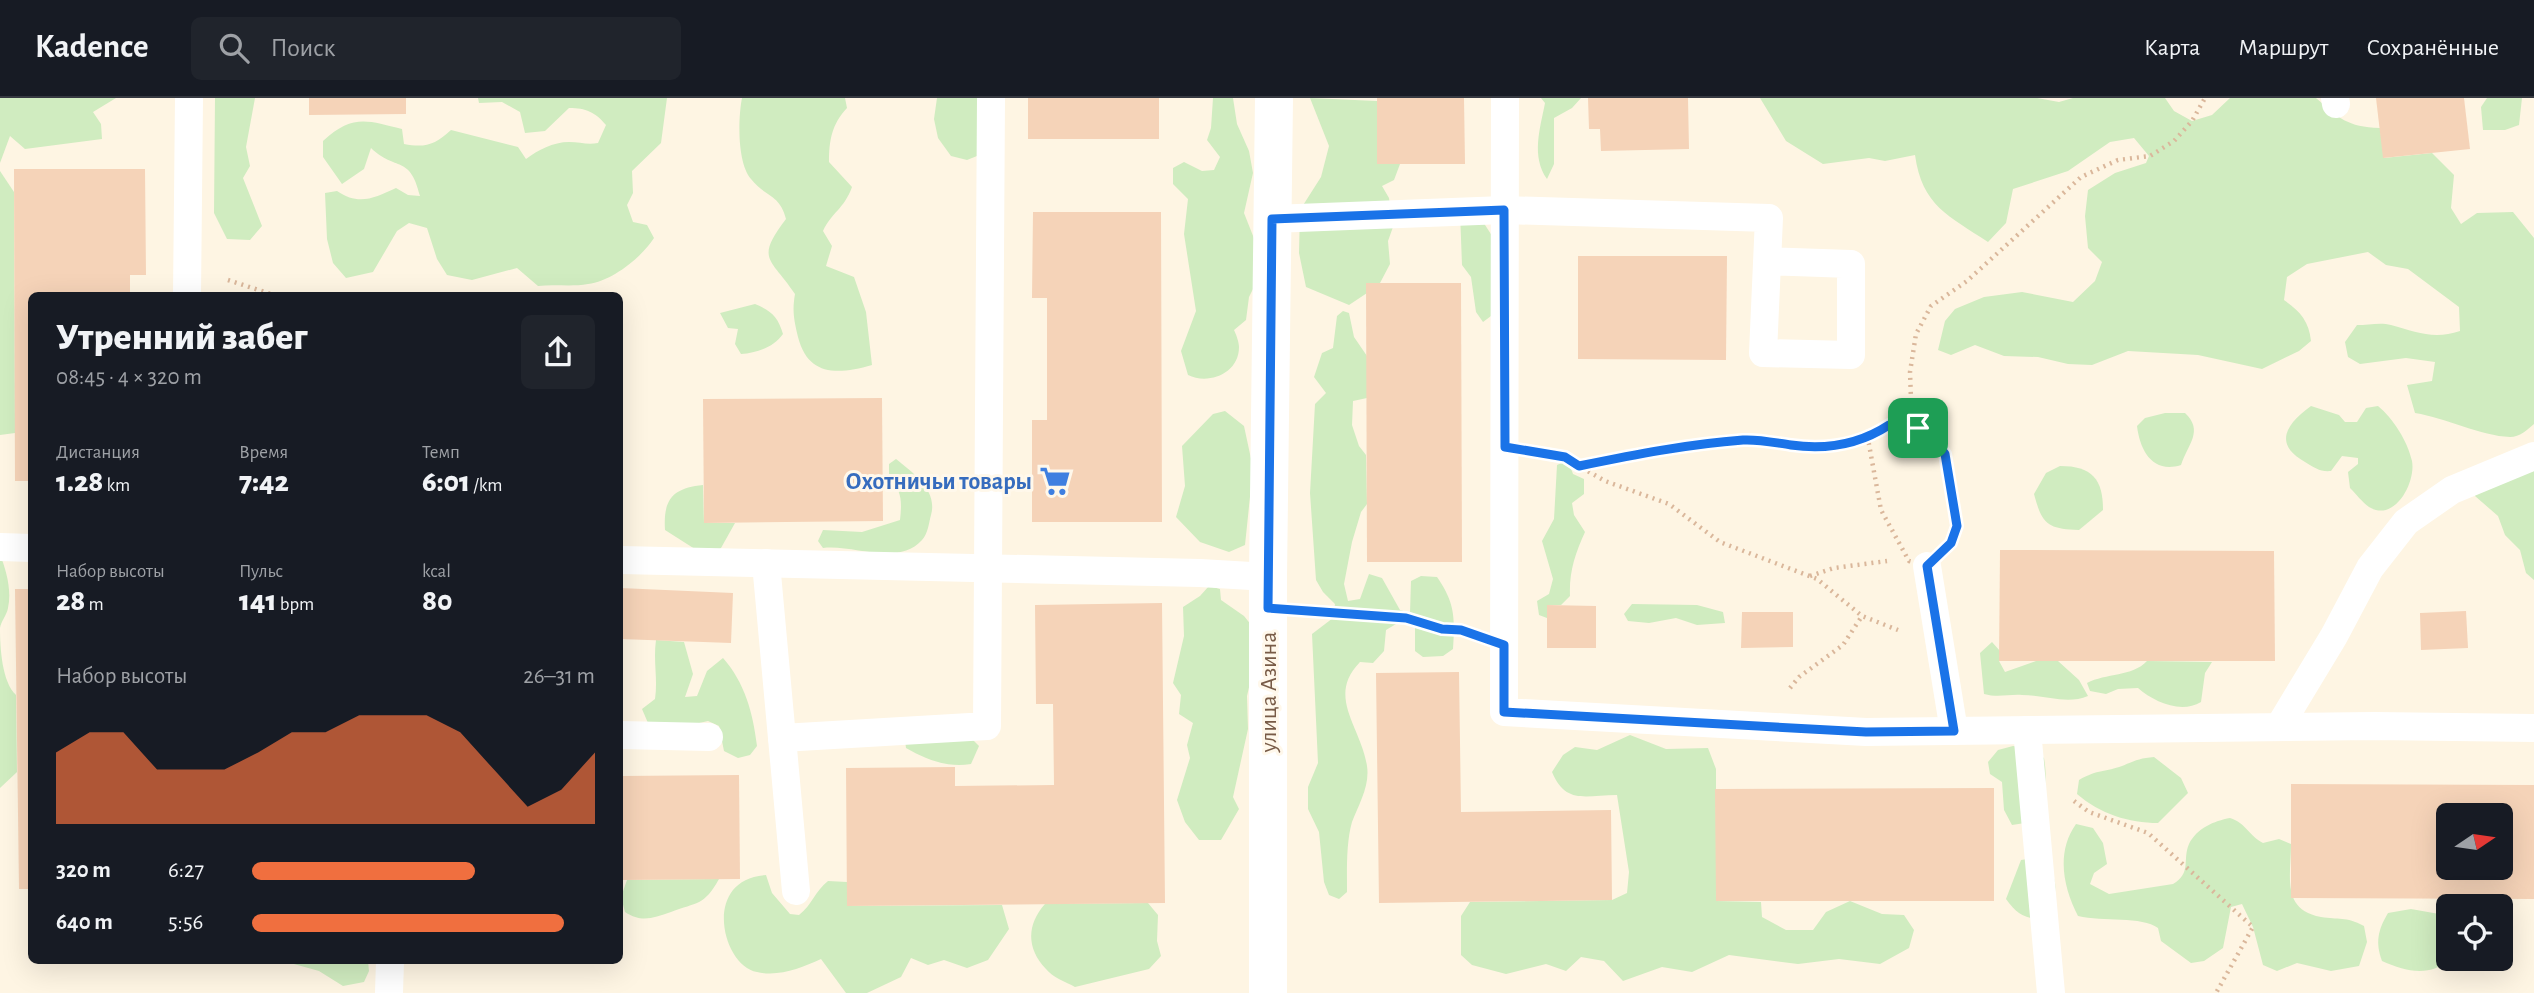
<!DOCTYPE html>
<html lang="ru">
<head>
<meta charset="utf-8">
<style>
	:root { --surface:#171b24; --page:#20242c; --text:#f1f3f6; --muted:#9ea1a6; --line:#363941; --accent:#f06f3f }
	body { margin:0; font-family:"Alegreya Sans",sans-serif; background:var(--page); color:var(--text); height:100vh; display:flex; flex-direction:column; font-size:26px; white-space:nowrap }
	* { box-sizing:border-box; margin:0 }
	p { font-size:23px; color:var(--muted) }
	.icon { flex:none; width:38px; height:38px; fill:none; stroke:currentColor; stroke-width:2; stroke-linecap:round; stroke-linejoin:round }
	.map { position:relative; flex:1; overflow:hidden }
	.sheet { position:absolute; left:28px; top:194px; width:595px; height:672px; display:flex; flex-direction:column; background:var(--surface); border-radius:10px; box-shadow:0 7px 28px #0002 }
	.sheet>* { flex:none }
	.needle { width:46px; rotate:77deg }
	.controls { position:absolute; left:2436px; top:705px; display:grid; gap:14px }
	.controls a { display:grid; place-items:center; width:77px; height:77px; border-radius:10px; background:var(--surface); box-shadow:0 7px 28px #0002; font-size:35px }
	.pin { position:absolute; display:grid; place-items:center; width:60px; height:60px; color:#fff; margin:-30px; border-radius:14px; box-shadow:0 4px 10px #0006 }
	.round { display:grid; place-items:center; flex:none; width:74px; height:74px; border-radius:10px; background:var(--page) }
	.headline { display:flex; align-items:center; justify-content:space-between; height:119px; padding:0 28px }
	h1 { font-size:38px; font-weight:800; line-height:52px }
	.stats { display:grid; grid-template-columns:repeat(3,1fr); gap:10px; height:119px; padding:7px 28px }
	.stats div { display:grid; align-content:center }
	.stats b { font-size:30px; font-weight:800 }
	.stats small { font-size:19px; font-weight:400 }
	.stats p { font-size:19px }
	.chart { height:196px; padding:14px 28px }
	.chart p { display:flex; justify-content:space-between }
	.chart svg { width:100%; height:126px; margin-top:7px; fill:var(--accent); opacity:.7 }
	ul { padding:0 28px; list-style:none; font-size:23px }
	li { display:grid; grid-template-columns:112px 84px 1fr; align-items:center; height:52px }
	li i { height:18px; border-radius:9px; background:var(--accent) }
	header { display:flex; align-items:center; gap:42px; box-sizing:border-box; height:98px; padding:0 35px; background:var(--surface); border-bottom:2px solid var(--line) }
	header strong { font-size:33px }
	nav { display:flex; gap:38px; margin-inline-start:auto; font-size:24px }
	.search { width:490px; height:63px; background:var(--page); display:flex; align-items:center; gap:18px; box-sizing:border-box; padding:0 24px; border-radius:10px; color:var(--muted); font-size:26px }
	.map>svg:first-child { display:block }
</style>
</head>
<body>
<header>
<strong>Kadence</strong>
<div class="search"><svg class="icon" aria-label="search" viewBox="0 0 24 24"><circle cx="10" cy="10" r="6"/><path d="M15 15l6 6"/></svg>Поиск</div>
<nav><a>Карта</a><a>Маршрут</a><a>Сохранённые</a></nav>
</header>
<div class="map">
<svg width="2534" height="895" viewBox="0 0 2534 895">
	<rect width="100%" height="100%" fill="#fef5e3"/>
	<!-- green -->
	<g fill="#d0ecc0">
		<path d="M 0,0 L 116,0 L 93,14 L 101,26 L 102,41 L 25,51 L 10,38 L 0,65 Z"/>
		<path d="M 215,0 L 255,0 L 246,49 L 250,68 L 243,80 L 262,128 L 250,142 L 227,141 L 214,115 Z"/>
		<path d="M 478,0 L 667,0 L 661,45 L 632,73 L 633,95 L 627,107 L 633,124 L 647,127 L 654,140 C 641,160 612,183 588,186 C 572,189 554,186 538,188 L 517,170 L 472,182 L 447,177 L 437,161 L 427,130 L 409,125 L 397,133 L 373,174 L 346,180 L 333,165 L 327,141 L 325,95 L 337,93 C 359,108 374,100 396,90 L 408,97 L 420,98 C 410,56 396,74 371,50 L 364,71 L 342,86 L 323,59 L 323,43 C 352,16 367,22 402,31 L 404,46 C 425,50 435,47 451,32 L 518,49 L 526,61 C 538,52 553,44 569,44 C 580,44 587,47 598,45 L 606,27 C 595,14 586,10 569,10 L 545,33 L 525,35 L 520,14 L 502,4 L 479,5 Z"/>
		<path d="M 742,0 L 845,0 L 847,10 C 832,26 829,42 829,64 L 852,89 C 844,111 832,114 823,133 L 832,148 L 826,168 L 854,179 L 866,214 L 872,267 C 837,277 808,278 798,239 C 794,222 792,213 795,196 C 770,159 755,162 786,121 C 780,96 765,99 751,81 C 737,65 738,20 742,0 Z"/>
		<path d="M 937,0 L 980,0 L 977,58 L 967,62 L 951,58 L 938,40 L 934,21 Z"/>
		<path d="M 1213,0 L 1233,0 L 1237,26 L 1249,53 L 1253,75 L 1244,115 L 1259,153 L 1261,175 L 1249,199 L 1246,222 L 1234,232 C 1236,236 1239,244 1239,249 C 1239,276 1208,287 1188,277 L 1181,253 L 1196,213 L 1184,136 L 1188,101 L 1173,86 L 1173,70 L 1184,64 L 1202,73 L 1214,72 L 1220,59 L 1207,42 L 1211,30 Z"/>
		<path d="M 1310,0 L 1377,3 L 1377,66 L 1400,66 L 1394,82 L 1382,88 L 1389,100 L 1393,129 L 1388,143 L 1390,166 L 1380,185 L 1366,185 L 1367,195 L 1349,207 L 1306,189 L 1299,155 L 1300,112 L 1321,79 L 1329,48 Z"/>
		<path d="M 1541,0 L 1581,0 L 1572,10 L 1554,20 L 1554,66 L 1547,81 C 1531,58 1540,31 1545,5 Z"/>
		<path d="M 1760,0 L 2037,0 L 2059,4 L 2073,0 L 2165,0 L 2174,13 L 2192,23 L 2212,17 L 2230,0 L 2316,0 C 2339,20 2347,29 2380,30 L 2384,60 L 2432,55 L 2454,77 L 2451,110 L 2461,126 L 2477,115 L 2513,114 L 2534,140 L 2534,326 C 2527,332 2520,339 2510,339 C 2481,338 2446,320 2415,315 L 2407,287 L 2432,283 L 2435,264 L 2406,260 L 2360,266 L 2348,259 L 2345,244 L 2357,227 C 2368,227 2381,224 2391,227 C 2416,234 2434,242 2460,233 L 2459,209 L 2408,171 L 2386,167 L 2368,154 L 2307,166 L 2287,179 L 2284,202 C 2300,213 2309,223 2311,243 L 2299,253 L 2262,271 L 2198,257 L 2128,253 L 2092,267 L 2068,266 L 2038,259 L 2004,258 L 1975,247 L 1951,257 L 1938,252 L 1945,223 L 1955,211 L 1984,199 L 2022,194 L 2073,204 L 2095,183 L 2102,164 L 2088,150 L 2085,118 L 2088,92 L 2115,75 L 2146,65 L 2149,58 L 2134,40 L 2110,44 L 2068,73 L 2013,91 L 2006,125 L 1988,144 C 1949,118 1922,108 1915,57 L 1885,63 L 1869,60 L 1823,66 L 1786,43 Z"/>
		<path d="M 2487,0 L 2522,0 L 2519,27 L 2505,32 L 2483,32 L 2481,9 Z"/>
		<path d="M 0,73 L 14,94 L 15,335 L 0,337 Z"/>
		<path d="M 1476,113 L 1498,147 L 1495,215 L 1483,224 L 1476,214 L 1471,179 L 1462,167 L 1460,114 Z"/>
		<path d="M 755,206 C 772,213 778,219 783,236 C 774,249 757,255 741,256 L 735,246 L 738,231 L 728,230 L 720,215 Z"/>
		<path d="M 1343,213 L 1349,215 L 1354,239 L 1367,258 L 1367,300 L 1353,303 L 1352,327 L 1359,348 L 1366,357 L 1367,406 L 1361,414 L 1352,444 L 1344,486 L 1348,503 L 1360,501 L 1369,476 L 1382,480 L 1400,512 L 1410,515 L 1411,483 L 1421,478 L 1437,479 C 1455,505 1455,519 1453,551 L 1443,558 L 1423,559 L 1415,553 L 1415,524 L 1406,520 L 1386,532 L 1384,553 L 1373,565 L 1360,564 C 1326,599 1361,628 1367,668 C 1370,688 1359,706 1352,724 C 1346,745 1347,772 1347,794 L 1339,801 L 1329,797 L 1324,784 L 1319,734 L 1308,711 L 1308,689 L 1318,665 L 1312,536 L 1333,520 L 1335,506 L 1323,494 L 1316,482 L 1310,395 L 1315,306 L 1326,295 L 1314,279 L 1322,255 L 1333,250 L 1337,218 Z"/>
		<path d="M 2378,308 C 2393,320 2408,344 2412,363 C 2416,384 2395,425 2369,409 C 2362,404 2356,396 2350,390 L 2348,374 L 2358,366 L 2358,360 L 2342,358 L 2331,373 C 2320,374 2315,370 2305,364 C 2273,346 2286,326 2311,308 L 2339,317 L 2345,324 L 2357,324 L 2366,310 Z"/>
		<path d="M 1225,313 L 1244,328 L 1253,370 L 1245,447 L 1229,454 L 1200,444 L 1176,419 L 1185,388 L 1182,348 L 1213,316 Z"/>
		<path d="M 2165,315 L 2185,315 C 2204,333 2188,346 2181,367 C 2153,376 2140,353 2137,328 L 2145,320 Z"/>
		<path d="M 896,361 C 913,375 938,392 931,417 C 929,424 928,436 922,442 C 898,469 853,446 823,450 L 818,443 L 823,432 L 862,434 L 900,422 C 902,404 902,392 889,380 L 889,366 Z"/>
		<path d="M 1568,362 L 1573,376 L 1584,381 L 1584,396 L 1572,405 L 1574,417 L 1585,434 C 1575,456 1569,474 1570,498 L 1561,507 L 1547,507 L 1547,520 L 1539,517 L 1537,503 L 1549,496 L 1553,481 L 1542,443 L 1554,421 L 1557,367 Z"/>
		<path d="M 2534,364 L 2534,482 L 2526,475 L 2520,452 L 2505,437 L 2498,418 L 2475,398 L 2471,384 Z"/>
		<path d="M 2060,368 C 2092,368 2103,381 2103,412 L 2079,432 C 2047,431 2042,426 2034,396 L 2046,375 Z"/>
		<path d="M 703,387 L 704,425 L 735,425 L 721,450 L 711,456 L 698,453 L 665,432 C 663,401 673,390 703,387 Z"/>
		<path d="M 0,456 C 6,472 12,492 8,510 C 7,517 1,523 0,530 C 0,550 2,584 16,597 L 17,674 L 0,690 Z"/>
		<path d="M 1209,488 L 1220,491 L 1221,502 L 1244,518 L 1252,528 L 1257,554 L 1247,598 L 1248,631 L 1233,699 L 1239,711 L 1221,742 L 1199,742 L 1185,724 L 1177,702 L 1190,660 L 1187,647 L 1193,625 L 1179,616 L 1181,597 L 1173,585 L 1184,538 L 1183,509 L 1200,498 Z"/>
		<path d="M 1632,506 L 1697,507 L 1723,514 L 1725,525 L 1697,527 L 1676,520 L 1649,525 L 1628,523 L 1624,516 Z"/>
		<path d="M 656,542 L 684,544 L 693,576 L 685,599 L 697,598 L 707,573 L 723,560 C 745,585 753,615 757,648 L 750,657 L 738,660 L 724,653 L 719,628 L 708,623 L 682,629 L 648,625 L 642,611 L 655,601 C 658,581 653,563 656,542 Z"/>
		<path d="M 1992,544 L 2000,553 L 1999,563 L 2005,574 L 2036,563 L 2058,563 L 2079,582 L 2088,598 C 2067,607 2045,597 2022,597 C 2009,596 1998,600 1984,596 L 1980,555 Z"/>
		<path d="M 2147,563 L 2212,564 L 2205,575 L 2201,604 C 2181,616 2154,604 2138,590 L 2118,591 L 2106,596 L 2090,593 L 2087,585 C 2106,575 2132,579 2147,563 Z"/>
		<path d="M 961,630 L 979,648 L 971,666 C 948,670 927,662 906,650 L 904,633 Z"/>
		<path d="M 1630,637 L 1666,651 L 1708,650 L 1716,671 L 1716,803 L 1761,804 L 1762,819 L 1786,832 L 1813,832 L 1826,814 L 1850,803 L 1882,816 L 1904,817 L 1914,832 L 1909,850 L 1880,866 L 1839,861 L 1798,866 L 1729,857 L 1692,874 L 1662,869 L 1623,883 L 1604,863 L 1581,859 L 1566,873 L 1546,866 L 1506,876 L 1472,867 L 1461,857 L 1461,818 L 1470,804 L 1612,802 L 1627,795 L 1629,774 L 1617,697 C 1585,697 1566,707 1552,674 L 1563,657 L 1575,649 L 1597,652 Z"/>
		<path d="M 2013,648 L 2029,650 L 2044,660 C 2049,691 2043,699 2025,725 L 2012,727 L 2004,712 L 2002,684 L 1990,676 L 1988,664 L 1998,652 Z"/>
		<path d="M 2154,659 L 2181,680 L 2188,695 L 2158,725 C 2129,725 2100,716 2077,696 L 2079,682 C 2098,671 2106,674 2122,668 C 2134,663 2140,660 2154,659 Z"/>
		<path d="M 2230,720 C 2246,725 2249,738 2263,745 L 2279,741 L 2291,746 C 2291,778 2281,812 2321,819 C 2339,822 2345,818 2364,828 L 2367,844 L 2359,868 L 2331,873 L 2297,865 L 2277,873 L 2263,867 L 2253,829 L 2242,806 L 2231,809 L 2223,850 L 2204,863 L 2191,865 L 2161,843 L 2158,830 C 2142,818 2103,824 2078,818 C 2063,789 2056,754 2076,726 L 2093,730 L 2103,745 L 2107,766 L 2094,775 L 2090,786 L 2109,796 L 2173,786 C 2192,775 2182,762 2189,746 C 2197,730 2214,723 2230,720 Z"/>
		<path d="M 2040,759 C 2061,782 2058,794 2046,821 C 2026,821 2018,818 2006,801 L 2021,762 Z"/>
		<path d="M 766,777 L 772,795 L 790,816 L 799,817 C 812,807 815,793 828,783 L 847,784 L 848,808 L 1002,807 L 1009,831 L 988,862 L 967,870 L 944,862 L 928,867 L 911,860 L 901,879 L 867,895 L 846,895 L 821,861 C 801,870 779,879 757,874 C 722,868 701,781 766,777 Z"/>
		<path d="M 719,781 C 704,808 697,804 671,814 C 653,820 642,825 625,814 L 621,799 L 627,782 Z"/>
		<path d="M 1148,805 L 1158,817 L 1157,843 L 1161,858 L 1149,871 L 1075,889 C 1066,884 1052,879 1046,871 C 1026,850 1027,826 1045,806 Z"/>
		<path d="M 2411,811 L 2439,816 L 2448,823 L 2450,861 C 2430,880 2404,873 2382,863 C 2375,844 2378,832 2388,815 Z"/>
		<path d="M 283,863 L 368,863 L 369,873 L 364,884 L 343,888 L 319,873 Z"/>
	</g>
	<!-- building -->
	<g fill="#f5d3b8" fill-rule="evenodd">
		<path d="M 309,0 L 406,0 L 406,16 L 309,17 Z"/>
		<rect x="1028" y="0" width="131" height="41"/>
		<path d="M 1377,0 L 1464,0 L 1465,66 L 1377,66 Z"/>
		<path d="M 1588,0 L 1688,0 L 1689,51 L 1601,53 L 1600,31 L 1589,31 Z"/>
		<path d="M 2376,0 L 2464,0 L 2470,51 L 2383,60 Z"/>
		<path d="M 14,71 L 145,71 L 146,177 L 130,177 L 130,198 L 32,198 L 32,383 L 15,383 Z"/>
		<path d="M 1033,114 L 1161,114 L 1162,424 L 1032,424 L 1032,322 L 1047,322 L 1047,200 L 1032,200 Z"/>
		<path d="M 1578,158 L 1727,158 L 1726,262 L 1578,261 Z"/>
		<path d="M 1366,185 L 1461,185 L 1462,464 L 1367,464 Z"/>
		<path d="M 882,300 L 883,423 L 704,425 L 703,301 Z"/>
		<path d="M 2000,452 L 2274,453 L 2275,563 L 1999,563 Z"/>
		<path d="M 620,490 L 733,495 L 731,545 L 620,541 Z"/>
		<path d="M 15,491 L 32,491 L 32,791 L 19,791 Z"/>
		<path d="M 1162,505 L 1165,805 L 847,808 L 846,670 L 955,669 L 955,688 L 1054,687 L 1053,606 L 1036,606 L 1035,507 Z"/>
		<path d="M 1547,507 L 1596,508 L 1596,550 L 1547,550 Z"/>
		<path d="M 2466,513 L 2468,550 L 2421,552 L 2420,515 Z"/>
		<path d="M 1742,514 L 1793,514 L 1793,549 L 1741,550 Z"/>
		<path d="M 1459,574 L 1461,714 L 1611,712 L 1612,802 L 1379,805 L 1376,575 Z"/>
		<path d="M 739,677 L 740,781 L 620,782 L 620,678 Z"/>
		<path d="M 2291,686 L 2534,687 L 2534,801 L 2291,800 ZM 2448,718 L 2501,718 L 2501,770 L 2448,770 Z"/>
		<path d="M 1994,690 L 1994,803 L 1716,803 L 1715,691 Z"/>
	</g>
	<g fill="none" stroke-linecap="round" stroke-linejoin="round">
		<!-- path -->
		<g stroke="#dab79b" stroke-width="4.5" stroke-dasharray="2 5" stroke-linecap="butt">
			<path d="M 228,182 L 277,198"/>
			<path d="M 1889,327 L 1926,331 L 1945,356 L 1957,428 L 1951,445 L 1927,468 L 1909,463 L 1881,412 L 1868,341 Z"/>
			<path d="M 1918,330 L 1911,301 L 1910,274 L 1916,236 L 1931,208 L 1967,183 L 2081,79 L 2118,62 L 2150,58 L 2174,43 L 2192,23 L 2205,0"/>
			<path d="M 1543,356 L 1565,360 L 1605,383 L 1669,406 L 1720,444 L 1817,481 L 1862,518 L 1898,532"/>
			<path d="M 1579,368 L 1701,346 L 1748,342 L 1796,348 L 1831,348 L 1868,341"/>
			<path d="M 1810,478 L 1834,470 L 1887,463"/>
			<path d="M 1311,512 L 1407,520 L 1442,531 L 1465,534"/>
			<path d="M 1790,590 L 1799,579 L 1843,547 L 1862,518"/>
			<path d="M 2074,703 L 2089,714 L 2148,735 L 2253,829 L 2216,895"/>
		</g>
		<!-- lane -->
		<g stroke="#fff" stroke-width="28">
			<path d="M 1505,0 L 1504,614 L 1866,634 L 2374,628 L 2534,630"/>
			<path d="M 2335,0 L 2336,6"/>
			<path d="M 1272,121 L 1504,112 L 1769,120 L 1763,255 L 1851,257 L 1851,166 L 1767,163"/>
			<path d="M 187,198 L 189,0"/>
			<path d="M 0,449 L 32,450"/>
			<path d="M 620,462 L 1200,475 L 1268,479"/>
			<path d="M 766,465 L 796,793"/>
			<path d="M 1927,468 L 1954,633"/>
			<path d="M 2279,629 L 2334,538 L 2370,470 L 2406,424 L 2452,392 L 2534,358"/>
			<path d="M 2027,632 L 2051,895"/>
			<path d="M 620,637 L 709,639"/>
			<path d="M 782,640 L 987,628 L 991,0"/>
			<path d="M 389,895 L 390,863"/>
		</g>
		<!-- street -->
		<path stroke="#fff" stroke-width="38" d="M 1268,895 L 1268,479 L 1274,0"/>
	</g>
	<g fill="none" stroke-linecap="round" stroke-linejoin="round">
		<!-- route casing -->
		<g stroke="#fff" stroke-width="14">
			<path id="route" d="M 1504,112 L 1505,349 L 1565,359 L 1579,368 C 1633,357 1688,346 1743,342 C 1759,341 1776,345 1791,347 C 1826,352 1860,346 1889,327 L 1926,331 L 1945,356 L 1957,428 L 1951,445 L 1927,468 L 1954,633 L 1866,634 L 1504,614 L 1504,547 L 1461,532 L 1442,531 L 1406,520 L 1268,510 L 1272,121 Z"/>
		</g>
		<!-- route -->
		<use href="#route" stroke="#1a73e8" stroke-width="9"/>
	</g>
	<!-- icons -->
	<defs>
		<g id="supermarket-bare" transform="scale(2.415)"><path d="M-6-5.5h2.5l.6 2H6L4.5 2H-2.5L-4.4-4H-6ZM-1.5 3.2a1.3 1.3 0 1 0 .1 0ZM3 3.2a1.3 1.3 0 1 0 .1 0Z" fill="#3f7fe0" stroke="#fff8eb" stroke-width="2.5" paint-order="stroke"/></g>
	</defs>
	<g fill-rule="evenodd">
		<use href="#supermarket-bare" x="1055" y="383"/>
	</g>
	<g text-anchor="middle" stroke-width="6" stroke-linejoin="round" paint-order="stroke">
		<!-- shop labels -->
		<g font-size="24" font-weight="bold" fill="#366cbe" stroke="#fff8eb" text-anchor="end">
			<text x="1032" y="391">Охотничьи товары</text>
		</g>
		<!-- street labels -->
		<g font-size="24" fill="#785b47" stroke="#fff8eb">
			<text transform="translate(1268 594) rotate(-90)" y="8">улица Азина</text>
		</g>
	</g>
</svg>
<div class="controls">
<a><svg class="needle" viewBox="-14 -14 28 28"><path d="M0-13l5 13h-10z" fill="#e53935"/><path d="M0 13l5-13h-10z" fill="#9ea1a6"/></svg></a>
<a><svg class="icon" aria-label="locate" viewBox="0 0 24 24"><circle cx="12" cy="12" r="6"/><path d="M12 2v4M12 18v4M2 12h4M18 12h4"/></svg></a>
</div>
<div class="pin" style="left:1918px;top:330px;background:#1e9e55"><svg class="icon" aria-label="arrive" viewBox="0 0 24 24"><path d="M6 21V4h12l-3 4 3 4H6"/></svg></div>
<section class="sheet">
<div class="headline"><div><h1>Утренний забег</h1><p>08:45 · 4 × 320 m</p></div><a class="round"><svg class="icon" aria-label="share" viewBox="0 0 24 24"><path d="M12 15V3M7 8l5-5 5 5M5 13v7h14v-7"/></svg></a></div>
<div class="stats">
<div><p>Дистанция</p><b>1.28<small> km</small></b></div>
<div><p>Время</p><b>7:42</b></div>
<div><p>Темп</p><b>6:01<small> /km</small></b></div>
</div>
<div class="stats">
<div><p>Набор высоты</p><b>28<small> m</small></b></div>
<div><p>Пульс</p><b>141<small> bpm</small></b></div>
<div><p>kcal</p><b>80</b></div>
</div>
<div class="chart"><p><span>Набор высоты</span>26–31 m</p>
<svg viewBox="0 0 160 44" preserveAspectRatio="none"><path d="M0 44V19L10 12L20 12L30 25L40 25L50 25L60 19L70 12L80 12L90 6L100 6L110 6L120 12L130 25L140 38L150 32L160 19V44z"/></svg>
</div>
<ul>
<li><b>320 m</b>6:27<i style="width:65%"></i></li>
<li><b>640 m</b>5:56<i style="width:91%"></i></li>
</ul>
</section>
</div>
</body>
</html>
